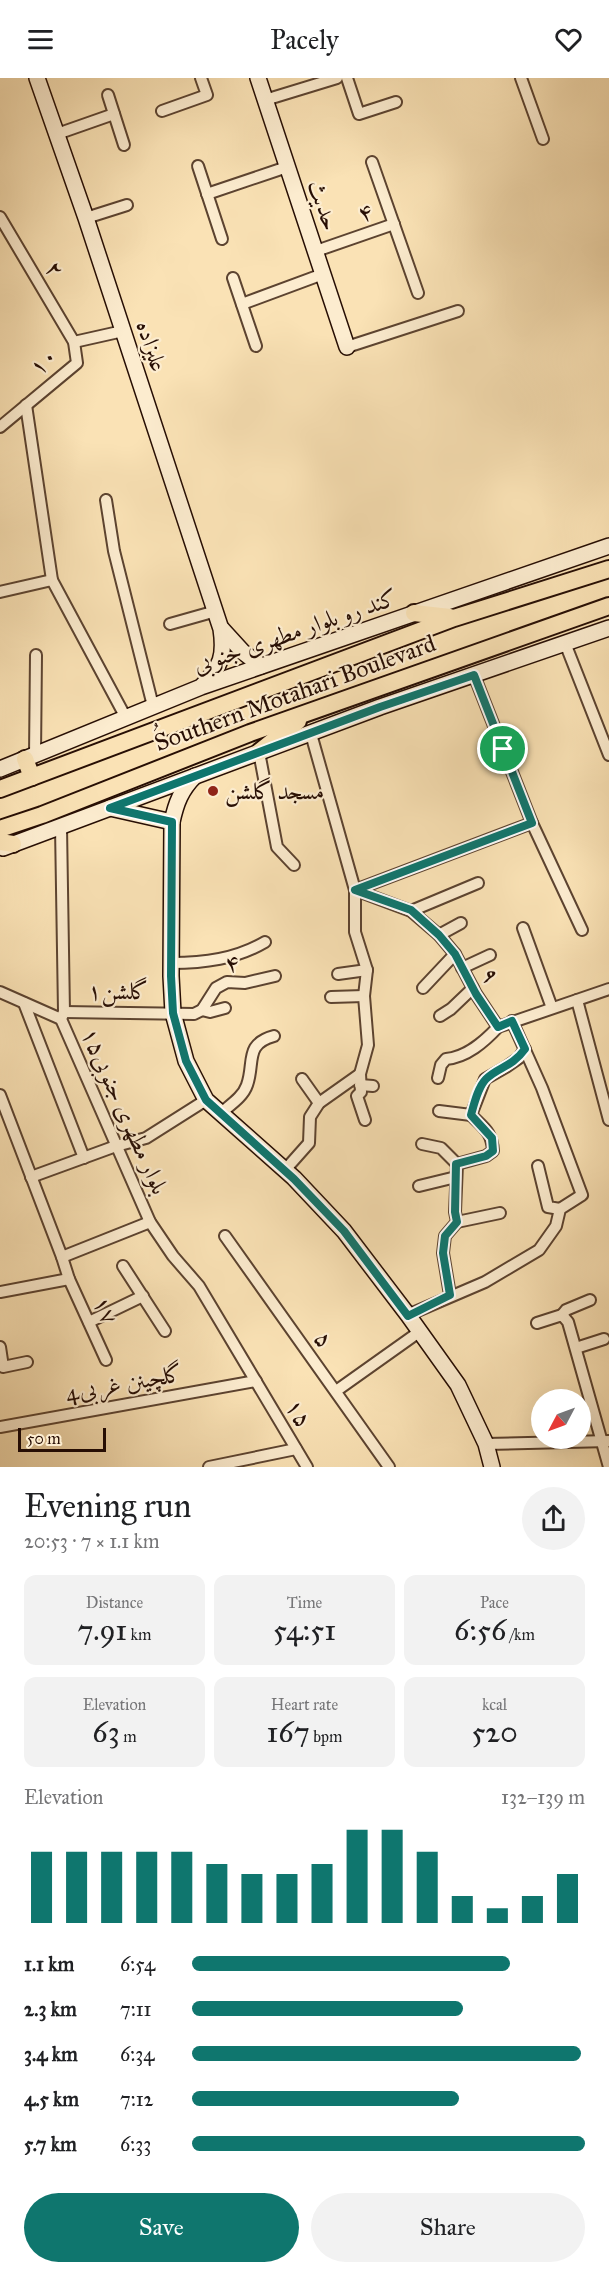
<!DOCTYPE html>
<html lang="en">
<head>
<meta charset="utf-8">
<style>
	:root { --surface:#fff; --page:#f2f2f2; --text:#202124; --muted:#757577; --accent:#0f766e }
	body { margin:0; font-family:"IM FELL Great Primer",Amiri,serif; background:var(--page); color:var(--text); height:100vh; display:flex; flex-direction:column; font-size:22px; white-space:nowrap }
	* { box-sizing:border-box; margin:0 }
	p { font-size:20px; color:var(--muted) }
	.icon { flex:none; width:33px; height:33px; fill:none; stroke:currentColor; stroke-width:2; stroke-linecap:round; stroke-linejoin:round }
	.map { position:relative; height:1389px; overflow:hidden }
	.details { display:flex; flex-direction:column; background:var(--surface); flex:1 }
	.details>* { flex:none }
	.needle { width:39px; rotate:229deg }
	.fabs { position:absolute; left:531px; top:1311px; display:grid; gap:12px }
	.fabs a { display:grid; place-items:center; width:60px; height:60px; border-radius:50%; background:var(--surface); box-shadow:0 6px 24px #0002; font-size:30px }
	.scale { position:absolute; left:18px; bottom:15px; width:88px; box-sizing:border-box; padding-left:6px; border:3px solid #270e04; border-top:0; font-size:16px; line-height:21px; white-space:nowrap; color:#270e04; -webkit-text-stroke:4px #fceccf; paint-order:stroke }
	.pin { position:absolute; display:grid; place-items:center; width:51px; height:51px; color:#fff; margin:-26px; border:3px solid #fff; border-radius:50%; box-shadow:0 2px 6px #0007 }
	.round { display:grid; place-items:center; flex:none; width:63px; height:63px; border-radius:32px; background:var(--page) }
	.headline { display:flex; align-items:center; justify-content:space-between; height:102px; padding:0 24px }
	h1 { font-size:33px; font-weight:600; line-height:45px }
	.figures { display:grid; grid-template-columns:repeat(3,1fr); gap:9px; height:102px; padding:6px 24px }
	.figures div { display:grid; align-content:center; border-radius:12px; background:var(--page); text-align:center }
	.figures b { font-size:30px; font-weight:600 }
	.figures small { font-size:16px; font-weight:400 }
	.figures p { font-size:16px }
	.chart { height:168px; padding:12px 24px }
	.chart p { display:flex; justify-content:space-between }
	.chart svg { width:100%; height:108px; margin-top:6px; stroke:var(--accent); stroke-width:6 }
	.button { display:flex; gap:12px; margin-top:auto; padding:12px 24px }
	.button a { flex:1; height:69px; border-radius:36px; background:var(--accent); color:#fff; font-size:24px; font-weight:600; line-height:69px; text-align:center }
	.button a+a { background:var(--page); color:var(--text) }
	ul { padding:0 24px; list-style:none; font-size:20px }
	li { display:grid; grid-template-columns:96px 72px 1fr; align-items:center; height:45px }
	li i { height:15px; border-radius:8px; background:var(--accent) }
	header { display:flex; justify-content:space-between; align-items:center; height:78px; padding:0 24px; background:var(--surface); font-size:27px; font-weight:600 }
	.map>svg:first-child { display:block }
</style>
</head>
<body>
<header><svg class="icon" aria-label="menu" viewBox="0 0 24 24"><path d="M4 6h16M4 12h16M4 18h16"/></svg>Pacely<svg class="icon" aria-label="heart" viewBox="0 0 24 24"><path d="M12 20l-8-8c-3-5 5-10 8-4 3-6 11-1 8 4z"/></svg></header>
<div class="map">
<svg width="609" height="1389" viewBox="0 0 609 1389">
	<rect width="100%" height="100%" fill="#fae2b5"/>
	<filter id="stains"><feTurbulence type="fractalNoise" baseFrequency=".00333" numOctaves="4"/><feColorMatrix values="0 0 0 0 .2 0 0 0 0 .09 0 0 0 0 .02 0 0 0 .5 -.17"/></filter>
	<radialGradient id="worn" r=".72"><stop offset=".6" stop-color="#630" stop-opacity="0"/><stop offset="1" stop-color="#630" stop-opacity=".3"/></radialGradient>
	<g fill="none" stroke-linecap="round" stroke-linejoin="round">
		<!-- street casing -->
		<g stroke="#5c4330" stroke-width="14">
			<g id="street">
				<path d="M 347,0 L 359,36 L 396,24"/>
				<path d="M 521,0 L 543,61"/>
				<path d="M 108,17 L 124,67"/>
				<path d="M 265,22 L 337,0"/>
				<path d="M 162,33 L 207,17 L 201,0"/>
				<path d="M 57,56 L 114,36"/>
				<path d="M 372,84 L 418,215"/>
				<path d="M 198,88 L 222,161"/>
				<path d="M 207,116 L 287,89"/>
				<path d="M 0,139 L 74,264 L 77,285 L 0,349"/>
				<path d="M 86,140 L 127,127"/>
				<path d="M 316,173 L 394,146"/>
				<path d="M 233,200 L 256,268"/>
				<path d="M 242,226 L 323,196"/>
				<path d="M 74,264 L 123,253"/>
				<path d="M 347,269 L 458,233"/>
				<path d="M 26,327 L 52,502 L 125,638"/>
				<path d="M 106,422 L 114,473 L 153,628"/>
				<path d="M 0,514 L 52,502"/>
				<path d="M 170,546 L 216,533"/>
				<path d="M 565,565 L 609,677"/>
				<path d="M 474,597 L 532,745 L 582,852"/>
				<path d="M 311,656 L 355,812 L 355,854 L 367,892 L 364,918 L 368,967 L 360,996 L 361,1014 L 357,1018 L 365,1042"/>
				<path d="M 259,674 L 277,769 L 294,787"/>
				<path d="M 35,677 L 36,577"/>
				<path d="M 61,749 L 64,934 L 61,941 L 150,1144 L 173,1178 L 199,1208 L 307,1389"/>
				<path d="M 355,812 L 411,833 L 439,857 L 455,876 L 476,916 L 498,949"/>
				<path d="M 355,812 L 532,745"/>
				<path d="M 411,833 L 478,805"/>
				<path d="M 523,850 L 552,930"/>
				<path d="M 439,857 L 461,845"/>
				<path d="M 171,885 C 204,885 236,881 265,864"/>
				<path d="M 462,890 L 490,877"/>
				<path d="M 338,896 L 367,892"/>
				<path d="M 423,910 L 455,876"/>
				<path d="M 0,914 L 61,941"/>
				<path d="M 331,919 L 364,918"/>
				<path d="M 577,922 L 609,1042"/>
				<path d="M 24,925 L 84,1080"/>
				<path d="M 202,932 L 210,934 L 225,930"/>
				<path d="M 64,934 L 194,936 L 202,932 L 216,910 L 227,904 L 245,905 L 275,898"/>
				<path d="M 440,938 L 451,931 L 473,910"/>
				<path d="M 438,1000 L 441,987 L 446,981 C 467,979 484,964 498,949 L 609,911"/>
				<path d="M 302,1001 L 319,1025"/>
				<path d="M 360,1007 L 373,1008"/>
				<path d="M 0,1017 L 62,1179 L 69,1201 L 106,1282"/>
				<path d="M 439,1033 L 471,1037"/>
				<path d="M 221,1035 C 230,1027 243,1019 247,1007 C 255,985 244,966 274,958"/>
				<path d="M 422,1066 L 441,1070 L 457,1086"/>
				<path d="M 538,1088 L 548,1129 L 560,1131"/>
				<path d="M 285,1092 L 309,1065 L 310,1039 L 319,1025 L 360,996"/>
				<path d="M 31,1099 L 116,1068 L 146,1060 L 206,1022"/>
				<path d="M 419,1108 L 456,1099"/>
				<path d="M 457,1144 L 500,1135"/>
				<path d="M 225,1158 L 389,1389"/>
				<path d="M 62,1179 L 150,1144"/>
				<path d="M 123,1188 L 165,1253"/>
				<path d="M 0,1214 L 69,1201"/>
				<path d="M 450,1217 L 443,1175 L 445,1158 L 457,1144 L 455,1134 L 457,1086 L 486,1078 L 493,1073 C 492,1054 484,1050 471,1037 L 485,1001 L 506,989 L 519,980 L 525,971"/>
				<path d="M 408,1237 L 485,1204 L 539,1172 L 556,1148 L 560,1131 L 582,1117 L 542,1010 L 512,943"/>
				<path d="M 562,1237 L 566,1232 L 590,1222"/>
				<path d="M 89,1244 L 143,1218"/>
				<path d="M 537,1245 L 562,1237 L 568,1244 L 609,1389"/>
				<path d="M 0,1269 L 3,1289 L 27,1284"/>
				<path d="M 576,1270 L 604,1261"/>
				<path d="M 336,1313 L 419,1254"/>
				<path d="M 0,1349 L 256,1303"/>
				<path d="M 486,1366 L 609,1363"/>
				<path d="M 209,1389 L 296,1371"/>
			</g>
		</g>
		<!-- secondary casing -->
		<g stroke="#270e04" stroke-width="18">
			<g id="secondary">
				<path d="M 37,0 L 86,140 L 221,551 C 225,578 221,588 203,607"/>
				<path d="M 258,0 L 347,269"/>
				<path d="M 222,551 L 243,574 L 261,588"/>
				<path d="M 0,691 L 201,609 L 609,468"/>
				<path d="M 195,698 C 181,712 176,725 172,744 L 171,898 L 173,935 L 186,983 L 206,1022 L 294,1100 L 344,1153 L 408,1237 L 458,1307 L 486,1366 L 492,1389"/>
				<path d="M 110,730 L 172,744"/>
				<path d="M 3,770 L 380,629 L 609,550"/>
			</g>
		</g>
		<!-- primary casing -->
		<g stroke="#270e04" stroke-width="20">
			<g id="primary">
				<path d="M 414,535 L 450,539"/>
				<path d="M 259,674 L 298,643"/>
				<path d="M 25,681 L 32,699"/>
				<path d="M 0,711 L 454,540 L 609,491"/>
				<path d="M 0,751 L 42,737 L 250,655 L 609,528"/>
				<path d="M 0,764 L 13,766"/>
			</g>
		</g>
		<!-- street -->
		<use href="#street" stroke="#fceccf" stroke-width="10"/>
		<!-- secondary -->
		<use href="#secondary" stroke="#fceccf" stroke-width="15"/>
		<!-- primary -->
		<use href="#primary" stroke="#fae2b5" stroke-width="16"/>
	</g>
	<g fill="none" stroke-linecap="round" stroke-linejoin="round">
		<!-- route casing -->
		<g stroke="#fff" stroke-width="12">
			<path id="route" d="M 474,597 L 532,745 L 355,812 L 411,832 L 439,857 L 455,876 L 476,916 L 498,949 L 512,943 L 525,971 C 512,989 498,989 486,1001 C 478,1009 474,1026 471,1037 L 492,1060 L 493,1073 L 486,1078 L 456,1086 L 455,1134 L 457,1144 L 445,1158 L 443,1175 L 450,1217 L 408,1238 L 344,1153 L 294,1101 L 206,1022 L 186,983 L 173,935 L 171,898 L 172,744 L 110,730 L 380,629 Z"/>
		</g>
		<!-- route -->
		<use href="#route" stroke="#0f766e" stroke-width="8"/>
	</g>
	<!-- markers -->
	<circle fill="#8f2418" stroke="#fceccf" stroke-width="2" cx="213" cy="713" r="6"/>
	<g text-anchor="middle" stroke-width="4.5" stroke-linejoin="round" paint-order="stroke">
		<!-- street labels -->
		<g font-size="24" fill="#270e04" stroke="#fceccf">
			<text transform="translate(324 127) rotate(71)" y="8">حدیث</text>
			<text transform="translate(365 134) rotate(-20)" y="8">۴</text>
			<text transform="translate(55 191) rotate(59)" y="8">۲</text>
			<text transform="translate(152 268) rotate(72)" y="8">علیزاده</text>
			<text transform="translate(43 283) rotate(-44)" y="8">۱۰</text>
			<text transform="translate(295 553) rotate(-19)" y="8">کند رو بلوار مطهری جنوبی</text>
			<text transform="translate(295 615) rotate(-20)" y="8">ُSouthern Motahari Boulevard</text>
			<text transform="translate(232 885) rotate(-10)" y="8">۴</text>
			<text transform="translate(491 897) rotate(61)" y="8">۹</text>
			<text x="118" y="921">گلشن۱</text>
			<text transform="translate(125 1033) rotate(66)" y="8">بلوار مطهری جنوبی۱۵</text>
			<text transform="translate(106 1232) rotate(65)" y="8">۱۷</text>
			<text transform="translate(324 1261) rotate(55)" y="8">۵</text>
			<text transform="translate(124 1305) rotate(-10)" y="8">4گلچینن غربی</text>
			<text transform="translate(299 1335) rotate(59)" y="8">۱۵</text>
		</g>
		<!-- poi labels -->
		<g font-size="24" fill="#270e04" stroke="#fceccf" text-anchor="start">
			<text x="225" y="721">مسجد گلشن</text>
		</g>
	</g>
	<rect width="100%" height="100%" filter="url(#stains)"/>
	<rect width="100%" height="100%" fill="url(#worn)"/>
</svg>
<div class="fabs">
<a><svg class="needle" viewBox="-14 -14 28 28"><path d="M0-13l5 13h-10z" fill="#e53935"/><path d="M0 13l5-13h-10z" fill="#757577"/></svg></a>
</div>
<div class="scale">50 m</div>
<div class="pin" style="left:503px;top:671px;background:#1e9e55"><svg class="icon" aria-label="arrive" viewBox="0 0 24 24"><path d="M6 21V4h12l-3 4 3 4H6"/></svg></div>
</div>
<section class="details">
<div class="headline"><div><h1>Evening run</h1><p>20:53 · 7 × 1.1 km</p></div><a class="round"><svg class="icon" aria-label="share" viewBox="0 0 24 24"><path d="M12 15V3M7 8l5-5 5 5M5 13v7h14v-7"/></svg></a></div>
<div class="figures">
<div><p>Distance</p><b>7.91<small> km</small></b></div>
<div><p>Time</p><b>54:51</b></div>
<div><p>Pace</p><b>6:56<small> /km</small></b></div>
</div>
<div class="figures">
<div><p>Elevation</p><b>63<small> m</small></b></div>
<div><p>Heart rate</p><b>167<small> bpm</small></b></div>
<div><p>kcal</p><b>520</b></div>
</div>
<div class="chart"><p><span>Elevation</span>132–139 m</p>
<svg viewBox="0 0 160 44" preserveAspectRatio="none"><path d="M5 44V15M15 44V15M25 44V15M35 44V15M45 44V15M55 44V20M65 44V24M75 44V24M85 44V20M95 44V6M105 44V6M115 44V15M125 44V33M135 44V38M145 44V33M155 44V24"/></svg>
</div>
<ul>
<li><b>1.1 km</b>6:54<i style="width:81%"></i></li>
<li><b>2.3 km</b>7:11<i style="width:69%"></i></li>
<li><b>3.4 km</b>6:34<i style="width:99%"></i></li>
<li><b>4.5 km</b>7:12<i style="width:68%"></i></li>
<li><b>5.7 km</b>6:33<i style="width:100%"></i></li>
</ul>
<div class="button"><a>Save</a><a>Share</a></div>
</section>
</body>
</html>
